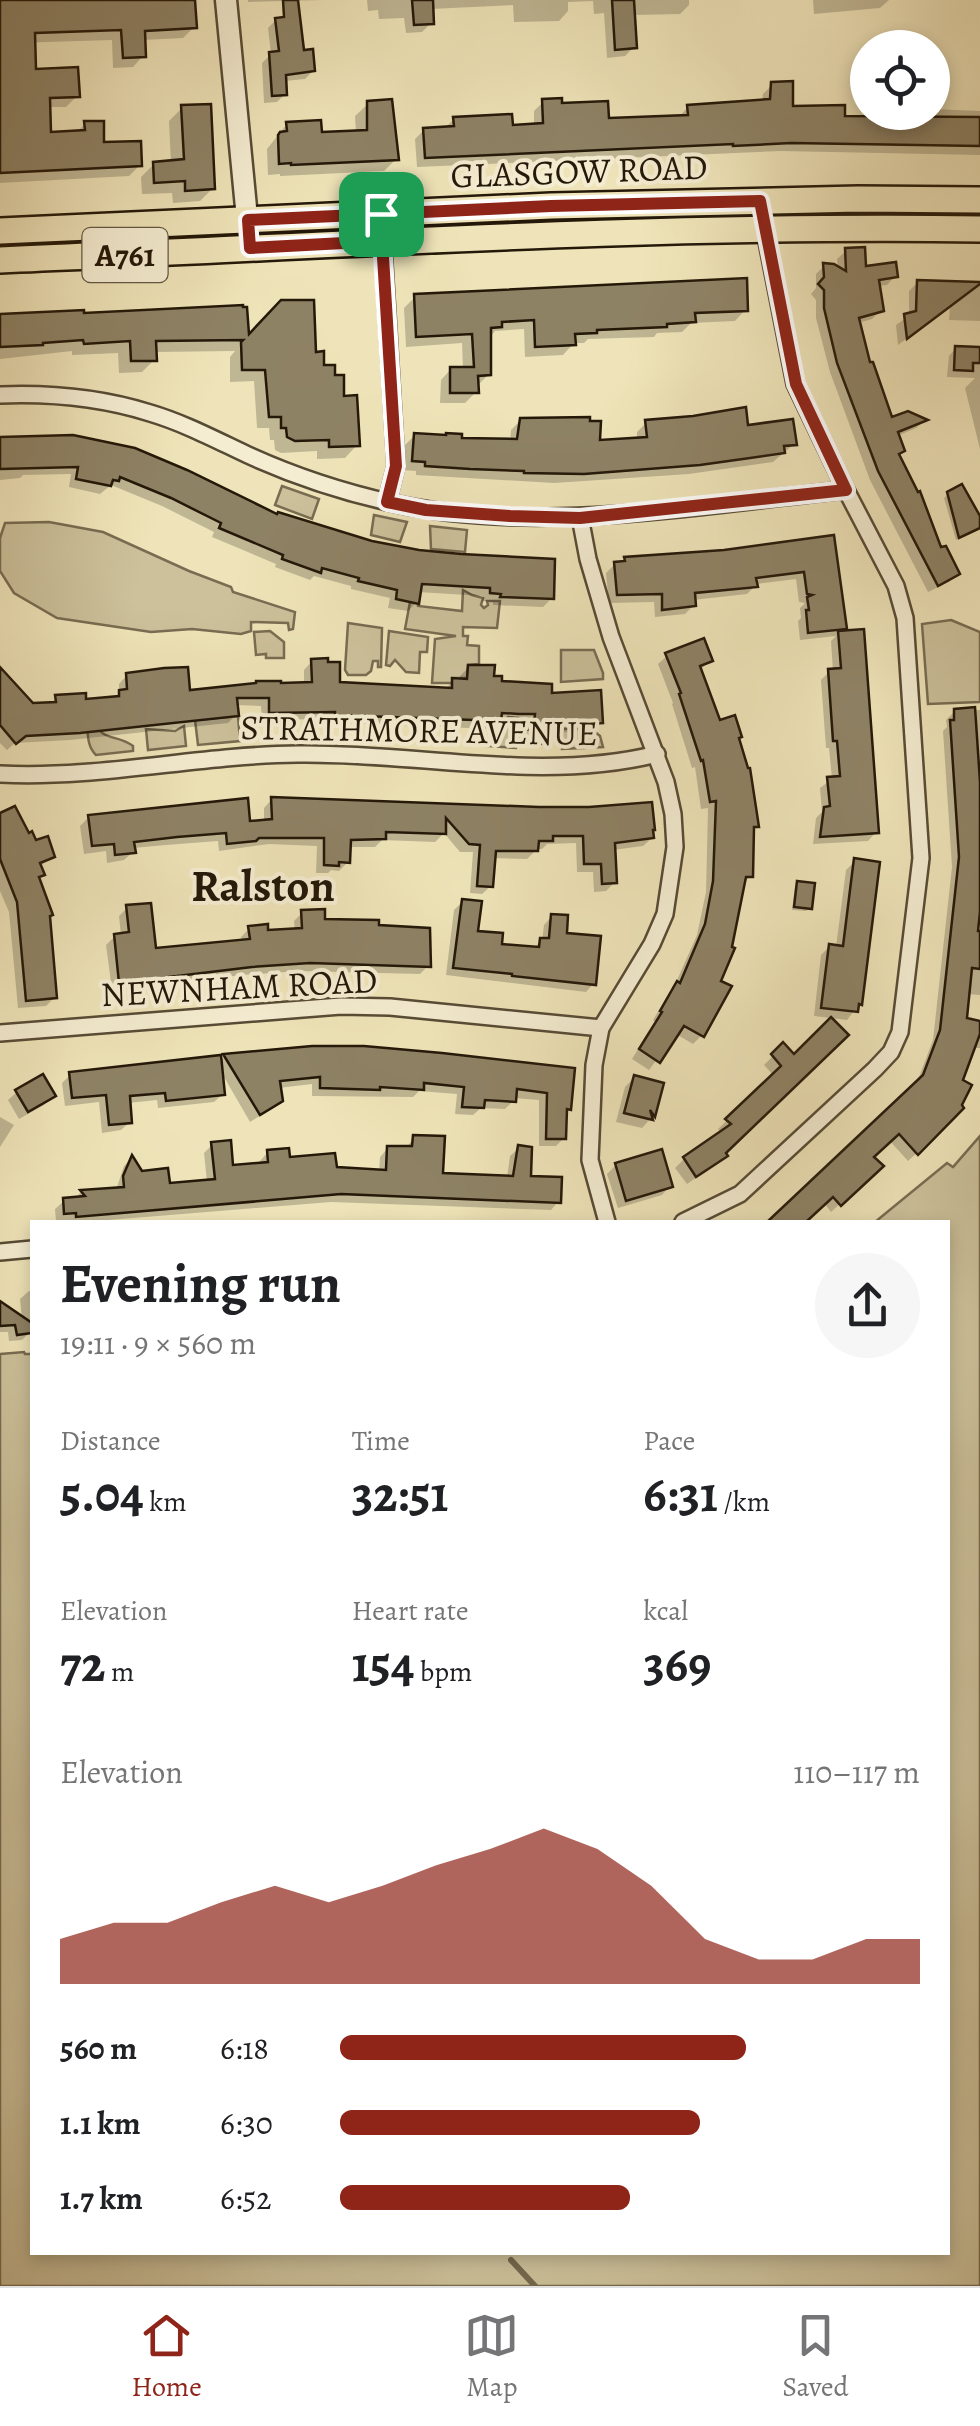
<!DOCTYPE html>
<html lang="en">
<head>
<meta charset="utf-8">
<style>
	:root { --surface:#fff; --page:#f6f6f6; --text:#202124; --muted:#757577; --line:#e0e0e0; --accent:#8f2418 }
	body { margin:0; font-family:Alegreya,serif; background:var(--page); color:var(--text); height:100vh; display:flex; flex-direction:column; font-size:38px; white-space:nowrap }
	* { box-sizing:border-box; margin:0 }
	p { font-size:32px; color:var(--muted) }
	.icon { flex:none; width:55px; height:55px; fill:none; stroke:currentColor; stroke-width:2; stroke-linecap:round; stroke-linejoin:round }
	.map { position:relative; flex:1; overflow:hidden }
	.details { position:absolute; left:30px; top:1220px; width:920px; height:1035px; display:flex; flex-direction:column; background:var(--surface); border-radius:0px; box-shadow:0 5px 15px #0003 }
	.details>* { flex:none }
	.fabs { position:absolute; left:850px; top:30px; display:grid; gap:20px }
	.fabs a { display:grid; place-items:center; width:100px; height:100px; border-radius:50%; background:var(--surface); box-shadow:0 5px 15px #0003; font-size:50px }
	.pin { position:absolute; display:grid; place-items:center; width:85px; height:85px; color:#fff; margin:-42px; border-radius:20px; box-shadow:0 5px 15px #0006 }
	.round { display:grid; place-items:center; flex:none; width:105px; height:105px; border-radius:52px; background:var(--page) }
	.summary { display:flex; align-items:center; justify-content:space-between; height:170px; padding:0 30px }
	h1 { font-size:55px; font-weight:700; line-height:75px }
	.metrics { display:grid; grid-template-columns:repeat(3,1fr); gap:15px; height:170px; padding:10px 30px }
	.metrics div { display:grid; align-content:center }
	.metrics b { font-size:50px; font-weight:700 }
	.metrics small { font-size:28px; font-weight:400 }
	.metrics p { font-size:28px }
	.chart { height:280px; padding:20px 30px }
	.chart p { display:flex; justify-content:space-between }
	.chart svg { width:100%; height:180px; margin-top:10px; fill:var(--accent); opacity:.7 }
	ul { padding:0 30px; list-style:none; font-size:32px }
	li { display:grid; grid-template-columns:160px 120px 1fr; align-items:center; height:75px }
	li i { height:25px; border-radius:12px; background:var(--accent) }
	.dock { display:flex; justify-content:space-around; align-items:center; height:140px; border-top:2px solid var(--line); background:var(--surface); font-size:28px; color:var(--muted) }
	.dock a { display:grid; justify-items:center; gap:5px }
	.dock .on { color:var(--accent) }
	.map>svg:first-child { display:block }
</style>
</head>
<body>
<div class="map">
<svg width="980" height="2286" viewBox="0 0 980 2286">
	<rect width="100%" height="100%" fill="#efe4b9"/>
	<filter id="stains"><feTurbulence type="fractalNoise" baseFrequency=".002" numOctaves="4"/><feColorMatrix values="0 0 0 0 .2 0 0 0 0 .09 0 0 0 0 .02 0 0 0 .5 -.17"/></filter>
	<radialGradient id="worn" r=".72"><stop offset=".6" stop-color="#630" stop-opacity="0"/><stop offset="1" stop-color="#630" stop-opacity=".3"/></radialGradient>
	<!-- green -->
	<g fill="#ccc19b" stroke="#786c52" stroke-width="2.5">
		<path d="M 282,486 L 319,499 L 312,519 L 275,505 Z"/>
		<path d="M 374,515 L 407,522 L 400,542 L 371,535 Z"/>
		<path d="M 49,522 L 103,532 L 189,571 L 231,587 L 233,592 L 295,612 L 293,629 L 289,630 L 288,623 L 251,622 L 251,631 L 241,634 L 192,629 L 151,632 L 57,618 L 14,593 L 0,571 L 0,538 L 5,523 Z"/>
		<path d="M 430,526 L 467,530 L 465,552 L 431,549 Z"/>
		<path d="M 463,590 L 472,595 L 483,598 L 481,605 L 484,608 L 488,605 L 487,601 L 500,601 L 497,628 L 463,627 L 463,636 L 468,636 L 467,645 L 479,646 L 479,664 L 468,665 L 467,678 L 453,678 L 452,683 L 432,683 L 435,639 L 456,636 L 405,629 L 410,602 L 418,603 L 418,606 L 462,611 Z"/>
		<path d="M 951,620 L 980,632 L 980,702 L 928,704 L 922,624 Z"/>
		<path d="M 348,623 L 382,628 L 381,667 L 378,667 L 378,661 L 373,661 L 371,671 L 366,675 L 348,675 L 345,670 Z"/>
		<path d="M 270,631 L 284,642 L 284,658 L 266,658 L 266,654 L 256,655 L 254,632 Z"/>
		<path d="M 389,631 L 428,637 L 427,652 L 420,652 L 419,673 L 406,672 L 395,660 L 390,666 L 386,665 Z"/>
		<path d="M 561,650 L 594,650 L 603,673 L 603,679 L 561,682 Z"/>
		<path d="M 238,716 L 240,741 L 198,745 L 195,720 Z"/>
		<path d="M 508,717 L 518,718 L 518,729 L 545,731 L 545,744 L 517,743 L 516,748 L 488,746 L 498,737 Z"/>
		<path d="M 93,722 C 104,742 117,734 133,746 L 133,751 L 96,755 C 87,746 88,735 87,723 Z"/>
		<path d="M 184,726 L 186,746 L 148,750 L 146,729 L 175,731 Z"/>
		<path d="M 590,728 L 600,736 L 603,747 L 562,749 L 562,729 Z"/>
		<path d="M 980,1136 L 980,2286 L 0,2286 L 0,1354 L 24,1352 L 25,1354 L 32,1354 L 32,2252 L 948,2252 L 948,1222 L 875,1222 L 947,1163 L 953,1167 Z"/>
	</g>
	<!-- shadow -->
	<g fill="#0003">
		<path d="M 27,0 L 192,0 L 194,27 L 183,38 L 143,40 L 143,56 L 133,67 L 113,68 L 112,40 L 15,43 L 0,33 L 0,1 Z"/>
		<path d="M 248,0 L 323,0 L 248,2 Z"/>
		<path d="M 367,0 L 689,0 L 689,5 L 680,14 L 633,15 L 634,47 L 625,56 L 607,58 L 604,13 L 594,14 L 593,1 L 568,2 L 568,11 L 559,21 L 514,22 L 513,5 L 431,9 L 431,23 L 422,32 L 406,33 L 404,18 L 379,19 L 378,10 L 368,11 Z"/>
		<path d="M 813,0 L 889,0 L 880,8 L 814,14 Z"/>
		<path d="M 276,20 L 302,53 L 313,71 L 305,79 L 284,81 L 285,94 L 277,102 L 264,103 L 262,63 L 271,54 L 268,28 Z"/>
		<path d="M 0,67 L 34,72 L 77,96 L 66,107 L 48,107 L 49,134 L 76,133 L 86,123 L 102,145 L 140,165 L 129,176 L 0,183 Z"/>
		<path d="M 772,85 L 790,108 L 842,118 L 896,119 L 896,112 L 932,112 L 932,109 L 980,111 L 980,155 L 780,151 L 417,167 L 415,139 L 424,130 L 444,129 L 454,119 L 511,127 L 534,126 L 534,111 L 543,102 L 607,121 L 678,118 L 688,107 L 762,102 L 763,94 Z"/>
		<path d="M 368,104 L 396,159 L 384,171 L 280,176 L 280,174 L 268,175 L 267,149 L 287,124 L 320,134 L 356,133 L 355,116 Z"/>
		<path d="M 182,108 L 213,188 L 200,201 L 173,203 L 172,193 L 142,194 L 141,177 L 154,164 L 171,163 L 169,121 Z"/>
		<path d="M 846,251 L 863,269 L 895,276 L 887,285 L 877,286 L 881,310 L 872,319 L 858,323 L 869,366 L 890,420 L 924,421 L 916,428 L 897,436 L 897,456 L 940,550 L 957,573 L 949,582 L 928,592 L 870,480 L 830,372 L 816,318 L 816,300 L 811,294 L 816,288 L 816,274 L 824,266 L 838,269 L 837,259 Z"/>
		<path d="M 918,282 L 980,284 L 980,321 L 949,320 L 950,306 L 898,345 L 896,325 L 909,316 L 909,291 Z"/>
		<path d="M 415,297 L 745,310 L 735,321 L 691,323 L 682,332 L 657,333 L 654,337 L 588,339 L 584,343 L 574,343 L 563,355 L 525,357 L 524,329 L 495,331 L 489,338 L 489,374 L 478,385 L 476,392 L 465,403 L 440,403 L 441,380 L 451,369 L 463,369 L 462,343 L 406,347 L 404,308 Z"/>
		<path d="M 82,316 L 246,340 L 313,354 L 342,398 L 357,445 L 345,458 L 317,459 L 317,451 L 281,453 L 275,450 L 274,440 L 270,440 L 269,428 L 257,428 L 254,381 L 230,382 L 230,357 L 235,351 L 154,352 L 154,360 L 142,372 L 119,373 L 118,353 L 72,355 L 72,351 L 0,359 L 0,317 Z"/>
		<path d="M 956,348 L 980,350 L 980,449 L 965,388 L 975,378 L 947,377 L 949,356 Z"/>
		<path d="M 521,420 L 598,443 L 637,440 L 637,432 L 646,423 L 746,427 L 794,444 L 773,462 L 689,474 L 554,483 L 416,475 L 416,471 L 403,470 L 405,445 L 415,435 L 510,442 L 511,430 Z"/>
		<path d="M 0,439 L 277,516 L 552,598 L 543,607 L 493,605 L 493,602 L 482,601 L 483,596 L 418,592 L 417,602 L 408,611 L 388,608 L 390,598 L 351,589 L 351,586 L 314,576 L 310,580 L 275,567 L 276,564 L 212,537 L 214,532 L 162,506 L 111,485 L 100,494 L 69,487 L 71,474 L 23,475 L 20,478 L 0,480 Z"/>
		<path d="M 948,494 L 980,521 L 978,528 L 956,540 L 944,498 Z"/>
		<path d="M 832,538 L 844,628 L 839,633 L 876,832 L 868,841 L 813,844 L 816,818 L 822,812 L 820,788 L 832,779 L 829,748 L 826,748 L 821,680 L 829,672 L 833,672 L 831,641 L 836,636 L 800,640 L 798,621 L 801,618 L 800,608 L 805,603 L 799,602 L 796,579 L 757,584 L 747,594 L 693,600 L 694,605 L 685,614 L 655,617 L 654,602 L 609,603 L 606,573 L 615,564 L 622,564 L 626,560 L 725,553 Z"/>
		<path d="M 667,656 L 710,661 L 701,669 L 718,723 L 737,739 L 756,826 L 752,831 L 750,876 L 743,884 L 702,1035 L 693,1044 L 676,1034 L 649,1070 L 632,1059 L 655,1022 L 653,1020 L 669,993 L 674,987 L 697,935 L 706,892 L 708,808 L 701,809 L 695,767 L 692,768 L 672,704 L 673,703 L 658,664 Z"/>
		<path d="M 312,661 L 337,685 L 444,690 L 453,681 L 460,681 L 460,676 L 469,667 L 499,684 L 549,696 L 600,722 L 592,730 L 558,733 L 527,731 L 527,722 L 509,721 L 499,721 L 491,729 L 327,722 L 327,719 L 262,720 L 261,706 L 235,705 L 236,715 L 228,723 L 70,740 L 15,743 L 7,750 L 0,743 L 0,671 L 32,705 L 50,704 L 56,698 L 84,702 L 113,699 L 119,693 L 119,684 L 127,675 L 188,693 L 304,685 L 304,670 Z"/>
		<path d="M 980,710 L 980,775 L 977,775 L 980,825 L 980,889 L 977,916 L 980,916 L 980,995 L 967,994 L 964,1020 L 980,1023 L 980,1048 L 972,1048 L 932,1139 L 908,1161 L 889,1140 L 871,1158 L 873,1174 L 831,1212 L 824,1203 L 803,1222 L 770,1222 L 916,1085 L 933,1040 L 952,867 L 943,731 L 947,727 L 946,720 L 955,711 Z"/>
		<path d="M 272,799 L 652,838 L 643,846 L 613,850 L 615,882 L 606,891 L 594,892 L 593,872 L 577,872 L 576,843 L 547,844 L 542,849 L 537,849 L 527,859 L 493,858 L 491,886 L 482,894 L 470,893 L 473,852 L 460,852 L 444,833 L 435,842 L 382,840 L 375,847 L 348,847 L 348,862 L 339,871 L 331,870 L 328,873 L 316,873 L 317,846 L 269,844 L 219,851 L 218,841 L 166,845 L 133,848 L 133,852 L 124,860 L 107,863 L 106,851 L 84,854 L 80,826 L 89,817 L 264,822 L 264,808 Z"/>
		<path d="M 0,816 L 52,857 L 39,867 L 37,879 L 48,917 L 55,997 L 46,1006 L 18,1008 L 9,912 L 0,891 Z"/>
		<path d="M 855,861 L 860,1003 L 847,1020 L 814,1016 L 821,955 L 830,946 L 836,947 L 846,870 Z"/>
		<path d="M 798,884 L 810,907 L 806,911 L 792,910 L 795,887 Z"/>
		<path d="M 462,902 L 476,933 L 499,946 L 532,949 L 542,941 L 544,925 L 552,916 L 594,983 L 586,992 L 446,975 L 454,910 Z"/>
		<path d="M 127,908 L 154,950 L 242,942 L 241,937 L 249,929 L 266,933 L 295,931 L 294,921 L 302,913 L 322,921 L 376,927 L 428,966 L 420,974 L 300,971 L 242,975 L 112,990 L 106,945 L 115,936 L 121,936 L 119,916 Z"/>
		<path d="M 783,1046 L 794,1057 L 723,1153 L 724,1156 L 716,1164 L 687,1184 L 675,1168 L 684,1159 L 722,1133 L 718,1129 L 774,1076 L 764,1065 Z"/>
		<path d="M 312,1048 L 516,1062 L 569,1108 L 564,1113 L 564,1138 L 556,1146 L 539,1146 L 539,1100 L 514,1098 L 513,1101 L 505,1109 L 481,1108 L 473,1115 L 455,1114 L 457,1094 L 419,1091 L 413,1097 L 312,1096 L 312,1084 L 279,1088 L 280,1100 L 271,1109 L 250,1122 L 220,1070 L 223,1094 L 214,1102 L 158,1108 L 157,1100 L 128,1103 L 130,1122 L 121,1130 L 102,1133 L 99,1102 L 65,1106 L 62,1083 L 71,1074 L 219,1062 L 224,1057 Z"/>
		<path d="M 634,1078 L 661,1085 L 653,1116 L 642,1128 L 616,1122 L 625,1087 Z"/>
		<path d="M 17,1092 L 52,1096 L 44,1105 L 19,1119 L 8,1100 Z"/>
		<path d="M 0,1117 L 14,1125 L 0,1147 Z"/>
		<path d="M 414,1138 L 441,1175 L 507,1178 L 510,1156 L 519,1148 L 529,1179 L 559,1201 L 551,1210 L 331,1202 L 84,1222 L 56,1221 L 55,1209 L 64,1201 L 74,1200 L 81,1192 L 116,1190 L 124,1166 L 131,1159 L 140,1174 L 168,1186 L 207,1182 L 204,1153 L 212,1145 L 231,1168 L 260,1165 L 260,1161 L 268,1152 L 287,1159 L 334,1170 L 379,1173 L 380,1157 L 388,1148 L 405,1149 Z"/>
		<path d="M 616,1165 L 670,1186 L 662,1195 L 618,1208 L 607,1174 Z"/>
		<path d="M 29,1291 L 32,1291 L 32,1321 L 27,1322 L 30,1332 L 22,1340 L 9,1341 L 8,1332 L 0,1332 L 0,1304 L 22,1319 L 20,1299 Z"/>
	</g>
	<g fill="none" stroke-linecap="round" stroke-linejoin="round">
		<!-- stream -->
		<path stroke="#74694f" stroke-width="6" d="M 511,2260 L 535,2286"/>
	</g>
	<!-- building -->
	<g fill="#8e8265" stroke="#241809" stroke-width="2.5">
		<path d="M 0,0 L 195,0 L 197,28 L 145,31 L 146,57 L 123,58 L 121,30 L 35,33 L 36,69 L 78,67 L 80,97 L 50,98 L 51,132 L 85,130 L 84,121 L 104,121 L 104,142 L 141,141 L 142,166 L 0,173 Z"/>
		<path d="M 283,0 L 298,0 L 304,50 L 313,49 L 315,71 L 286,75 L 287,95 L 272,96 L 269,52 L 279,51 L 275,18 L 284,17 Z"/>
		<path d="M 412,0 L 433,0 L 434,24 L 414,25 Z"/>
		<path d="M 612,0 L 634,0 L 637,48 L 615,50 Z"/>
		<path d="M 793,81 L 793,106 L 845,105 L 845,116 L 980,117 L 980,146 L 791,143 L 733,146 L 733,144 L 425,158 L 423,128 L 454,126 L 453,117 L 512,114 L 513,125 L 543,123 L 542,99 L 562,98 L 562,103 L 608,101 L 609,118 L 688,115 L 687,105 L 770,99 L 771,82 Z"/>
		<path d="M 392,99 L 399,160 L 291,165 L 291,163 L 279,164 L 278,135 L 280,132 L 287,131 L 286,122 L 321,120 L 322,132 L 367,130 L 367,101 Z"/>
		<path d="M 211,104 L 215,189 L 185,191 L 185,181 L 154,183 L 153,162 L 184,159 L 181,105 Z"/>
		<path d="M 865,247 L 866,266 L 896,262 L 898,277 L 879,280 L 884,311 L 859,318 L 870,362 L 873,362 L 892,417 L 908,411 L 928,420 L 898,432 L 905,451 L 899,454 L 918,492 L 920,491 L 941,547 L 946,546 L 960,574 L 938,586 L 878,471 L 837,363 L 824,308 L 824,290 L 818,284 L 824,277 L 823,263 L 834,264 L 846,271 L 845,248 Z"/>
		<path d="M 747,278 L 748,311 L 695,313 L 696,322 L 667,324 L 667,327 L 597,330 L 597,333 L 575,334 L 576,345 L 535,347 L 534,320 L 502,322 L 502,327 L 491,328 L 491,375 L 478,376 L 479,393 L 450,393 L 450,367 L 474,367 L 472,334 L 416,337 L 414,294 Z"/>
		<path d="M 917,280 L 980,282 L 980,284 L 907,339 L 904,314 L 916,311 Z"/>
		<path d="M 281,300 L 314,300 L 316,352 L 324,351 L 324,365 L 335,365 L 335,375 L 344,375 L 344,396 L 357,395 L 360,446 L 329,447 L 329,440 L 295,441 L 287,437 L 286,428 L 281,428 L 281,417 L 269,417 L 265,370 L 242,370 L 241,342 L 243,340 L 156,341 L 157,361 L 131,361 L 130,341 L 84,344 L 83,340 L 43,343 L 43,345 L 0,347 L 0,314 L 84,310 L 84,313 L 243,305 L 243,307 L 247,307 L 249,334 Z"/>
		<path d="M 955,346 L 980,347 L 980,363 L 973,363 L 973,371 L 954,370 Z"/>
		<path d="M 746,407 L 748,425 L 793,419 L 797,445 L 784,446 L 785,453 L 750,458 L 700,465 L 584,474 L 524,473 L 524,471 L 470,469 L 425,466 L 425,462 L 412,461 L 414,433 L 446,435 L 446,433 L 462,434 L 462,438 L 517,439 L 520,418 L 590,417 L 590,421 L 601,421 L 600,440 L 647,437 L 645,420 L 693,416 Z"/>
		<path d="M 73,435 L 135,448 L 187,470 L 277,514 L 278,512 L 372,541 L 419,550 L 461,554 L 555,559 L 554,599 L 500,597 L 501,594 L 490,593 L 490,588 L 422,584 L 419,604 L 396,599 L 397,590 L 358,581 L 359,578 L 322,568 L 321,573 L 282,559 L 283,555 L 219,528 L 221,523 L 171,498 L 120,477 L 119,481 L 113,480 L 111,486 L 76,479 L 78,467 L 0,469 L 0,437 Z"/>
		<path d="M 962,484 L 980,516 L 980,528 L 959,538 L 947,492 Z"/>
		<path d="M 834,535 L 847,629 L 808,633 L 806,610 L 809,610 L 807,597 L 812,595 L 807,594 L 804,572 L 756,578 L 758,587 L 695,593 L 696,606 L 662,610 L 662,594 L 617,595 L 614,562 L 625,561 L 624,557 L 724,550 Z"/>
		<path d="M 864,629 L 879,833 L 820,837 L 824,807 L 830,806 L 827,777 L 840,776 L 837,741 L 833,741 L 828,669 L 841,668 L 838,631 Z"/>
		<path d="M 704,638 L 713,661 L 700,666 L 720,720 L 735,715 L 742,737 L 739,738 L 748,768 L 750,768 L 759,827 L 754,827 L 753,877 L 746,877 L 732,947 L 735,948 L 721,981 L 732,986 L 704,1037 L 684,1026 L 660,1063 L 639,1049 L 662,1012 L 660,1011 L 677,981 L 680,983 L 705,924 L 713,881 L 716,801 L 710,802 L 703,760 L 701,761 L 679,694 L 681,693 L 665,653 Z"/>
		<path d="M 328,658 L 328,662 L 340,662 L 340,682 L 452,688 L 452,678 L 467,679 L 468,665 L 495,665 L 494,676 L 502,676 L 502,681 L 552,684 L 552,693 L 601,690 L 603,723 L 568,725 L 534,723 L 535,714 L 519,714 L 502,713 L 501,721 L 335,715 L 335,712 L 269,713 L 269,698 L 237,698 L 239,716 L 80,733 L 26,736 L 16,744 L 0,725 L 0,667 L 33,703 L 56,702 L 55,695 L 86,693 L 86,699 L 119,696 L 119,690 L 127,689 L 126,673 L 164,668 L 188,667 L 190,690 L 256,683 L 256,681 L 281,681 L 281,683 L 312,682 L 311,659 Z"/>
		<path d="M 975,707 L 980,782 L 980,912 L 978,931 L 980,931 L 980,969 L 972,968 L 967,1018 L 980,1021 L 980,1034 L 963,1080 L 972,1085 L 962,1105 L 964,1108 L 918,1155 L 899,1134 L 874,1157 L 884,1166 L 841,1206 L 833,1197 L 806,1222 L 767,1222 L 923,1075 L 940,1030 L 959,857 L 950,720 L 954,720 L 954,709 Z"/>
		<path d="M 271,797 L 539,807 L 589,807 L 652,802 L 655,830 L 653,830 L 654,838 L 615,843 L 617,883 L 602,884 L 601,864 L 584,864 L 583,836 L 553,836 L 553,841 L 539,841 L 538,851 L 496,851 L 493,887 L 477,886 L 480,845 L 469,844 L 446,818 L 446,834 L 386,832 L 386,839 L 351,840 L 350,863 L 339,862 L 339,866 L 324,865 L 324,838 L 259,838 L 256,841 L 227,844 L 226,833 L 177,837 L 134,842 L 136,853 L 115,855 L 114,844 L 92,846 L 88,815 L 248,798 L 250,821 L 272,819 Z"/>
		<path d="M 15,806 L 29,833 L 32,831 L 36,840 L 48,836 L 55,857 L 40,863 L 45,875 L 39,877 L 53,915 L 50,916 L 57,998 L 26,1001 L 17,902 L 0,859 L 0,813 Z"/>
		<path d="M 854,858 L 880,862 L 862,1005 L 859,1004 L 858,1012 L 821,1008 L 829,944 L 843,946 Z"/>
		<path d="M 797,881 L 815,883 L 812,909 L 794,907 Z"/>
		<path d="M 462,899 L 482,901 L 478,931 L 503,933 L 502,944 L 539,947 L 540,938 L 549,938 L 551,914 L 568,915 L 567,933 L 601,936 L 596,985 L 512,976 L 512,974 L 453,968 Z"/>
		<path d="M 151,903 L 156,948 L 250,939 L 248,926 L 268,924 L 268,930 L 302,928 L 301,910 L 325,909 L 325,919 L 379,920 L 379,925 L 430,928 L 431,967 L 310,963 L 252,967 L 119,983 L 114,934 L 129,932 L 126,905 Z"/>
		<path d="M 831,1017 L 849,1035 L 726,1153 L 728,1156 L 696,1177 L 683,1157 L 731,1124 L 725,1119 L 781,1066 L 771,1054 L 783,1042 L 794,1054 Z"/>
		<path d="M 312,1046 L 364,1046 L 442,1053 L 575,1068 L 571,1110 L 567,1109 L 566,1139 L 546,1139 L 547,1093 L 517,1089 L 516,1102 L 485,1100 L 484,1108 L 462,1107 L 464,1087 L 424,1083 L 424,1090 L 380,1087 L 380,1090 L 320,1088 L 320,1077 L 280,1081 L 283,1101 L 260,1115 L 223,1054 Z"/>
		<path d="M 221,1055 L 225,1095 L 166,1101 L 165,1093 L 130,1096 L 132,1123 L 109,1125 L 106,1095 L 72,1098 L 69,1072 Z"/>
		<path d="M 43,1074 L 56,1096 L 28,1112 L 15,1090 Z"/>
		<path d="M 634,1075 L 664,1083 L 655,1117 L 650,1110 L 653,1120 L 624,1113 Z"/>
		<path d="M 413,1135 L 445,1136 L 443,1173 L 513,1176 L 518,1145 L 532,1147 L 531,1176 L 562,1177 L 561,1203 L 341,1194 L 76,1217 L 76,1213 L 64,1214 L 63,1198 L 85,1196 L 80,1190 L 124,1187 L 123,1176 L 132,1155 L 142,1171 L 168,1168 L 170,1183 L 215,1179 L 211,1142 L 231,1140 L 233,1165 L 268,1162 L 267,1150 L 289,1148 L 290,1157 L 335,1153 L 337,1167 L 386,1170 L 387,1146 L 412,1146 Z"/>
		<path d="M 662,1149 L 673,1187 L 626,1201 L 615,1163 Z"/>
		<path d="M 0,1301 L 32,1323 L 32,1333 L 17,1335 L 15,1325 L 0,1326 Z"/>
	</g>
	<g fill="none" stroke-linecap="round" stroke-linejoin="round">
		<!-- minor casing -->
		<g stroke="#574b35" stroke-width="20">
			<g id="minor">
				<path d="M 381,213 L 396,466 L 387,502"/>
				<path d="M 0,395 C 50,393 102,398 150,413 C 184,423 216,440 248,455 C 294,476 343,492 392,503 C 536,535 701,505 846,490 L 795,384 L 759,201"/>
				<path d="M 580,517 L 588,559 L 611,637 L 666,782 L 673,814 L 675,847 L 665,914 L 652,944 L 601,1028 L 594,1065 L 590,1160 L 607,1222"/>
				<path d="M 0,774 C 100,779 198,755 298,754 C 416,752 541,783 657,754"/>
				<path d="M 0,1033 L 341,1006 L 390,1007 L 601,1028"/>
				<path d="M 683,1222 L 740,1194 L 875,1069 L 891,1052 L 900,1032 L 921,858 L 905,618 L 896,586 L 846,490"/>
				<path d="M 0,1252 L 32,1249"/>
			</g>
		</g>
		<!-- tertiary casing -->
		<g stroke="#574b35" stroke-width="25">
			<path id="tertiary" d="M 226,0 L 250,249"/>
		</g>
		<!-- primary casing -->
		<g stroke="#241809" stroke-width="30">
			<g id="primary">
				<path d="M 0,231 L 551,206 L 858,199 L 980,200"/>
				<path d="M 0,260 C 327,246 653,224 980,229"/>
			</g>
		</g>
		<!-- minor -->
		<use href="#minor" stroke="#f5edd2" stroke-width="15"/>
		<!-- tertiary -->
		<use href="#tertiary" stroke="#f5edd2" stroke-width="20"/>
		<!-- primary -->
		<use href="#primary" stroke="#efe4b9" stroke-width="25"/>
	</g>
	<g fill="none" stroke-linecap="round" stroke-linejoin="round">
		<!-- route casing -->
		<g stroke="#fff" stroke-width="20">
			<path id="route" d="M 760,201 L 796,384 L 846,490 L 580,518 L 510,516 L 426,510 L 387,502 L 396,466 L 382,241 L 250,248 L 248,220 L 551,206 Z"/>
		</g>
		<!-- route -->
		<use href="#route" stroke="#8f2418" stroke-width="12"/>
	</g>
	<g text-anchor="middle" stroke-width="8" stroke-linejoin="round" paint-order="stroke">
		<!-- shield labels -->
		<rect fill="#f5edd2" stroke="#635845" stroke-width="2.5" x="82.5" y="228" width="85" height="54" rx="8"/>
		<g font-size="32" font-weight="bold" fill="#241809">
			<text x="125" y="266">A761</text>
		</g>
		<!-- street labels -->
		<g font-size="35" fill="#241809" stroke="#f5edd2">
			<text transform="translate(579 171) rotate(-2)" y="12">GLASGOW ROAD</text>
			<text transform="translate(419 730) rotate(1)" y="12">STRATHMORE AVENUE</text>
			<text transform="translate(239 987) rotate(-3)" y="12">NEWNHAM ROAD</text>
		</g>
		<!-- district labels -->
		<g font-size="45" font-weight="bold" fill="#241809" stroke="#f5edd2">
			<text x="263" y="901">Ralston</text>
		</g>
	</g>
	<rect width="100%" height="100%" filter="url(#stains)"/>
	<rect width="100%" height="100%" fill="url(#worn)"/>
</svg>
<div class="fabs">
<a><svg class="icon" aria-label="locate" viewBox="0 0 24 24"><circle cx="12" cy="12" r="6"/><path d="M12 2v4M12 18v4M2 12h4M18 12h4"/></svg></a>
</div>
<div class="pin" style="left:381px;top:214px;background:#1e9e55"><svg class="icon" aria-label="arrive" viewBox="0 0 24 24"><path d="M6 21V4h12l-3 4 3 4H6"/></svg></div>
<section class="details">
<div class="summary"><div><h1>Evening run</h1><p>19:11 · 9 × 560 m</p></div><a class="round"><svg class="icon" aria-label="share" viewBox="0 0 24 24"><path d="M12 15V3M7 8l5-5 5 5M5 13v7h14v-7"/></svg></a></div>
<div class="metrics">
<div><p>Distance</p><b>5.04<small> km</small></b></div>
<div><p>Time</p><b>32:51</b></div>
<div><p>Pace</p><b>6:31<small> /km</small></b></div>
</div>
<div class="metrics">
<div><p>Elevation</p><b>72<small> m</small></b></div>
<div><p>Heart rate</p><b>154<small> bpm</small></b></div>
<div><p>kcal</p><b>369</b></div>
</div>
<div class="chart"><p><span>Elevation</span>110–117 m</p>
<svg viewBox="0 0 160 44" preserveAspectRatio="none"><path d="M0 44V33L10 29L20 29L30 24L40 20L50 24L60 20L70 15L80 11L90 6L100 11L110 20L120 33L130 38L140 38L150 33L160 33V44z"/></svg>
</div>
<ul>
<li><b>560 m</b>6:18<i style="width:70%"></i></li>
<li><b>1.1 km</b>6:30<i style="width:62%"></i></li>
<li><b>1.7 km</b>6:52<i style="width:50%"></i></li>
</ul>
</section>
</div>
<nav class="dock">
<a class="on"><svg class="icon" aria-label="home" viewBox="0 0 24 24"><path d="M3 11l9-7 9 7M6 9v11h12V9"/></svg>Home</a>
<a><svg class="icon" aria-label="map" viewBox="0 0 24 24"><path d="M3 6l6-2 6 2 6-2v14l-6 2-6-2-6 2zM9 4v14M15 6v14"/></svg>Map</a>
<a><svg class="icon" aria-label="saved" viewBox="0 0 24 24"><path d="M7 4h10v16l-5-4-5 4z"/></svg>Saved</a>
</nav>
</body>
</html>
